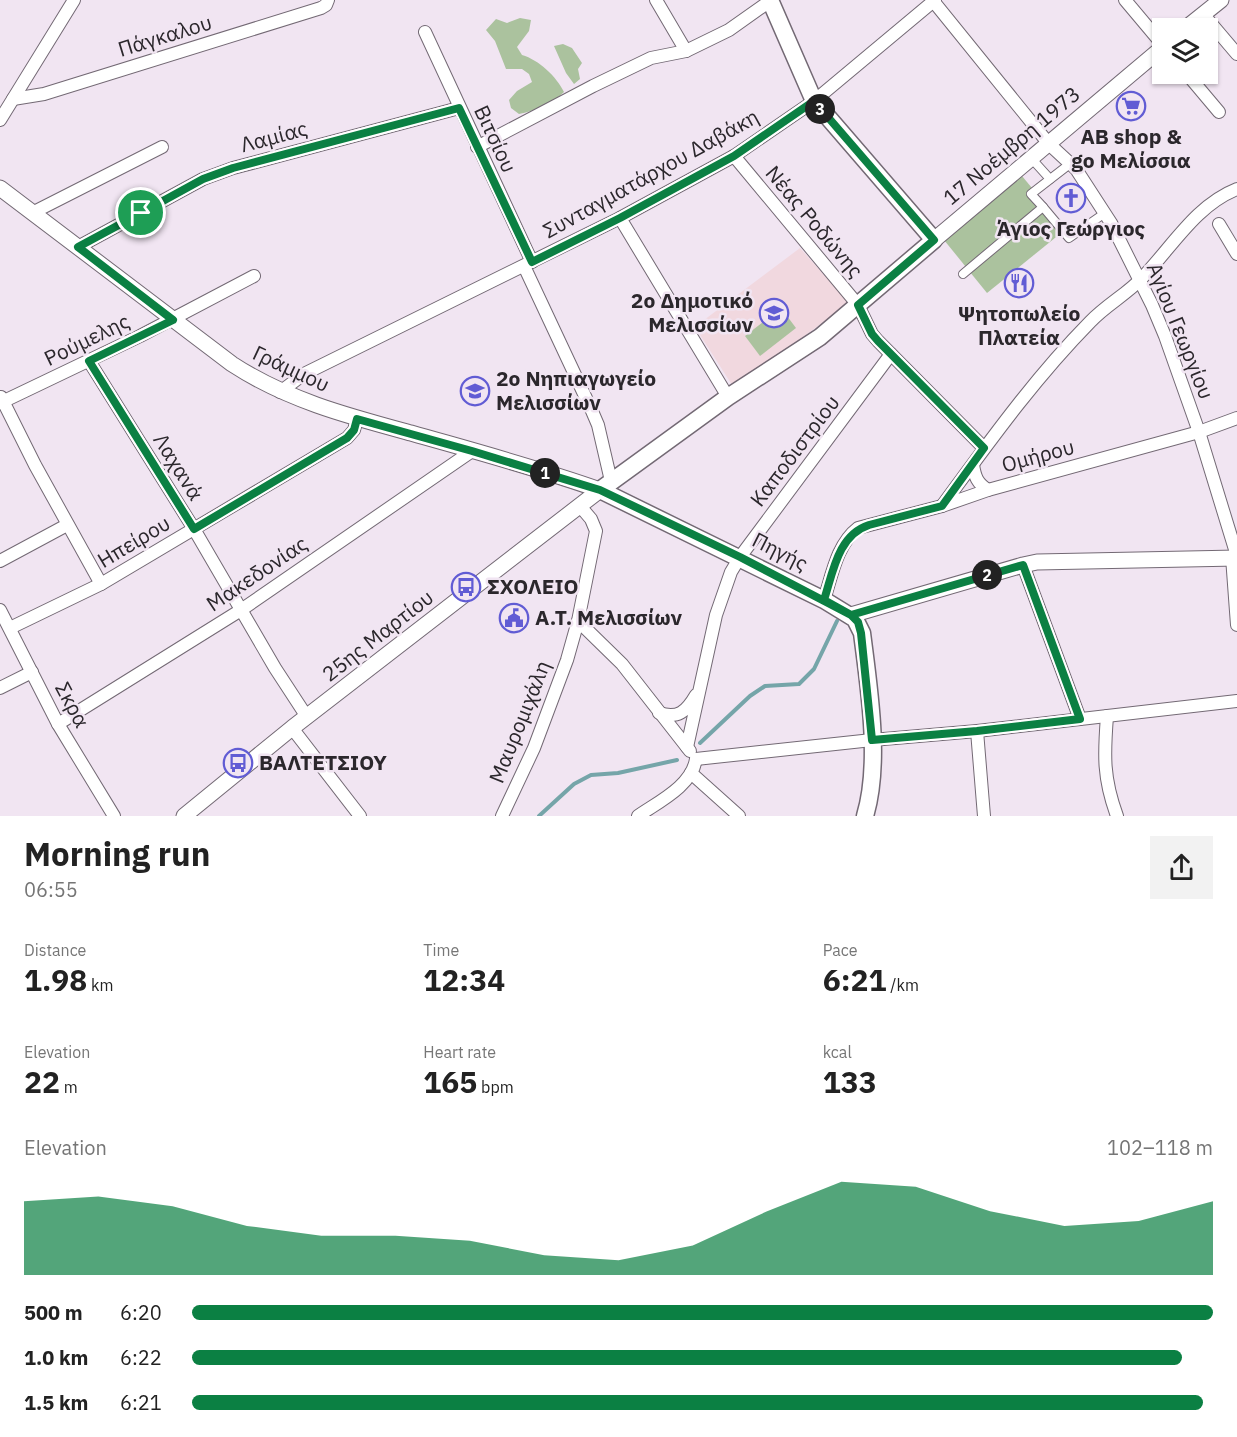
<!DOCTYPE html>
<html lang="en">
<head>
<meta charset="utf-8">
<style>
	:root { --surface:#fff; --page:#f2f2f2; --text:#222; --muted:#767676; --accent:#0b8043 }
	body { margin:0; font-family:"IBM Plex Sans",sans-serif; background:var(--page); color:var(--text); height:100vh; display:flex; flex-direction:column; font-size:22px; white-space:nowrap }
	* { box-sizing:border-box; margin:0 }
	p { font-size:20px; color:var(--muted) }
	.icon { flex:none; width:33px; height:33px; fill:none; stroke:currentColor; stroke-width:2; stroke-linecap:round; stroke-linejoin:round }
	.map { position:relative; height:816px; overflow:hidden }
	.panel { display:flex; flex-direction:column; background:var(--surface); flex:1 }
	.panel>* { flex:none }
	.controls { position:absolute; left:1152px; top:18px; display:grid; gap:12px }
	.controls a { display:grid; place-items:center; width:66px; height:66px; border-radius:0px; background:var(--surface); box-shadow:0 2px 4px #0004; font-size:30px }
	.pin { position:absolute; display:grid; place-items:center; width:51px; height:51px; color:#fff; margin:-26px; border:3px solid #fff; border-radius:50%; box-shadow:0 2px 6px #0007 }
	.km { position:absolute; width:30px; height:30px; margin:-15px; border-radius:50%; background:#222; color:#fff; font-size:16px; line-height:30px; text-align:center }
	.round { display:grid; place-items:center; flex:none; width:63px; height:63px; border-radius:0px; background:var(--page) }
	.headline { display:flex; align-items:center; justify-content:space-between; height:102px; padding:0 24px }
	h1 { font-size:33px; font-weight:700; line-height:45px }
	.figures { display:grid; grid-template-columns:repeat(3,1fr); gap:9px; height:102px; padding:6px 24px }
	.figures div { display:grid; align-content:center }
	.figures b { font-size:30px; font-weight:700 }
	.figures small { font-size:16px; font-weight:400 }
	.figures p { font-size:16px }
	.chart { height:168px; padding:12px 24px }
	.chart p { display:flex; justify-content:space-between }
	.chart svg { width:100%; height:108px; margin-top:6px; fill:var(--accent); opacity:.7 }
	ul { padding:0 24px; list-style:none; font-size:20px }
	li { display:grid; grid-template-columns:96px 72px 1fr; align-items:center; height:45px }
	li i { height:15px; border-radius:8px; background:var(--accent) }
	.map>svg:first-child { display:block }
</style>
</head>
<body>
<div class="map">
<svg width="1237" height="816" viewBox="0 0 1237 816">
	<rect width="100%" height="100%" fill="#f1e5f2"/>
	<!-- education -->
	<path fill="#f1d8df" d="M 800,248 L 849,303 L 734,388 L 693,324 L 696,326 Z"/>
	<!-- green -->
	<g fill="#abc29e">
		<path d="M 520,18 L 531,20 L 529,31 L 517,47 L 522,55 C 539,60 556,76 564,92 C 552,104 534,111 519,114 L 511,108 L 509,100 L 517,91 L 532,82 L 529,74 L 522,69 L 506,69 L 495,41 L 486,30 L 496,19 L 507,23 Z"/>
		<path d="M 563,44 L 572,48 L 582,63 L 578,69 L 580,79 L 574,84 L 566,73 L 554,46 Z"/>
		<path d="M 1022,176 L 1066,229 L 987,293 L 944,240 Z"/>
		<path d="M 781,308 L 796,328 L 760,356 L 745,336 Z"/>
	</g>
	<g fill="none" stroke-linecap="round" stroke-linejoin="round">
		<!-- stream -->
		<g stroke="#75a5a9" stroke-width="4">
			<path d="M 700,743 L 750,696 L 765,686 L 799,684 L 814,669 L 837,621"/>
			<path d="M 539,816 L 574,784 L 591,775 L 618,773 L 677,760"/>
		</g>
		<!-- pedestrian casing -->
		<g stroke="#736974" stroke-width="10">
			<g id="pedestrian">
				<path d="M 1031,158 L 1050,179"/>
				<path d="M 1043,207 L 1031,194 L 1071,163"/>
				<path d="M 963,274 L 1043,207 L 1069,238 L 1105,213"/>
			</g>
		</g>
		<!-- minor casing -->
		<g stroke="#736974" stroke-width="14">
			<g id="minor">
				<path d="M 656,0 L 686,51"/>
				<path d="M 1125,0 L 1162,44"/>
				<path d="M 934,2 L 1049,144 L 1076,169 L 1111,223 L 1152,305 L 1165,336 L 1199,432 L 1237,556"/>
				<path d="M 1203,14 L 1237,54"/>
				<path d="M 425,32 L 532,262"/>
				<path d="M 1187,74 L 1219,112"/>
				<path d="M 13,99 L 44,94 L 321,8 L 326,5 L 328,0"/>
				<path d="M 0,120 L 74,0"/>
				<path d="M 477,147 L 593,86 L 651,58 L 686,51 L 729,30 L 770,1"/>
				<path d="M 734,156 L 858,305 L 872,334 L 878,341 L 984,448"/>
				<path d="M 32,213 L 162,147"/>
				<path d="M 620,218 L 728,397"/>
				<path d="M 1219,224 L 1237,254"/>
				<path d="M 78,247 L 203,179 L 233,168 L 459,108"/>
				<path d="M 524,266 L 592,411 L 598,425 L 611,481"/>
				<path d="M 89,361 L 194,529 L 275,668 L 307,717"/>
				<path d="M 280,392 L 304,374 L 620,218 L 734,156 L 814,101 L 935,0"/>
				<path d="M 1,397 L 35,465 L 101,584"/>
				<path d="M 0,403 L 140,336 L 254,276"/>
				<path d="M 973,465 C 975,477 977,483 988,490"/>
				<path d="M 942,506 C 989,442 1034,379 1090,322 C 1106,305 1127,294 1142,278 C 1172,247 1196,205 1237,189"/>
				<path d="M 1232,557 L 1237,625"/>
				<path d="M 0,561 L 67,525"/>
				<path d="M 1023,565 L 1080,719"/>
				<path d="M 824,600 C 832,575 837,544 858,528 L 942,506 L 988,490 L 1199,432 L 1237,418"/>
				<path d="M 0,610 L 58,724 L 114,816"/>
				<path d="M 578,621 L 622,664 L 690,751"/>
				<path d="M 10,628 L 101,584 L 347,438 L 354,430 L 357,419"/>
				<path d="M 0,688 L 32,672"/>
				<path d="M 659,713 C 678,719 686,712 696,695"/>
				<path d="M 1107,716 C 1104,755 1103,778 1117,816"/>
				<path d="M 58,724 L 241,610 L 472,451"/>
				<path d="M 292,728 L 360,816"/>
				<path d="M 977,731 L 984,816"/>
				<path d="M 687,747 L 716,615 L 731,572 L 740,557 L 891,354"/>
				<path d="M 696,759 L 872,740 L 977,731 L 1237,701"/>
				<path d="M 691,773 L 739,816"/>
				<path d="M 502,816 L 534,748 L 567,660 L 578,621 L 596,531 L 591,519 L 580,506"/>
				<path d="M 638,816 C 658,802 692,786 696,759"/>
			</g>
		</g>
		<!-- tertiary casing -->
		<g stroke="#736974" stroke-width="17">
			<g id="tertiary">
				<path d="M 1186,28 L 1221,0"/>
				<path d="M 0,188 L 232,364 C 287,400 348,416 411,433 C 474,451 538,468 600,490"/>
				<path d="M 934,240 L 1162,48"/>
				<path d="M 851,615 L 1023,565 L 1037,562 L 1237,558"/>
				<path d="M 184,816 L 292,728 L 600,490"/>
			</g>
		</g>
		<!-- secondary casing -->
		<g stroke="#736974" stroke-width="19">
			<path id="secondary" d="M 770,0 L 814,101 L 934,240 L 820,337 L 728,397 L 600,490 L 824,600 L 855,619 L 862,633 C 869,688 881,763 865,816"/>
		</g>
		<!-- pedestrian -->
		<use href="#pedestrian" stroke="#fff" stroke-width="8"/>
		<!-- minor -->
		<use href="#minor" stroke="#fff" stroke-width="12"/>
		<!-- tertiary -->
		<use href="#tertiary" stroke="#fff" stroke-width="15"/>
		<!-- secondary -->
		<use href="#secondary" stroke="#fff" stroke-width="16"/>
	</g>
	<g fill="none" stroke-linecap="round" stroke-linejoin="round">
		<!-- route casing -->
		<g stroke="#fff" stroke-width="12">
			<path id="route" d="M 141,213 L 78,247 L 173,320 L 89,361 L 194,529 L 347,438 L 354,430 L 357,419 L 472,451 L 600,490 L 740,557 L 851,615 L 858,622 L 861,633 L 872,740 L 977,731 L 1080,719 L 1023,565 L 851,615 L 824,600 C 833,572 838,535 869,525 L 942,506 L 984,448 L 878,341 L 872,334 L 858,305 L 934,240 L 814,101 L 734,156 L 620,218 L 532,262 L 459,108 L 233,168 L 203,179 L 141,213"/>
		</g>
		<!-- route -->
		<use href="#route" stroke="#0b8043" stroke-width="8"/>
	</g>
	<!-- icons -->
	<defs>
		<g id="supermarket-ring" transform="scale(1.5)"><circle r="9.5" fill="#f1e5f2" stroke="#615cd4" stroke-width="1.5"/><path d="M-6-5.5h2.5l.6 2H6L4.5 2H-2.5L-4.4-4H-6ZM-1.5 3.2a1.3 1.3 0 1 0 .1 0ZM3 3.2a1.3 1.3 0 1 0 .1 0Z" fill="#615cd4"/></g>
		<g id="church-ring" transform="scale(1.5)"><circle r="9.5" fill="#f1e5f2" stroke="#615cd4" stroke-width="1.5"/><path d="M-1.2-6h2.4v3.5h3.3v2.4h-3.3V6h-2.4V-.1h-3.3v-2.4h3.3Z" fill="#615cd4"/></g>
		<g id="restaurant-ring" transform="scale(1.5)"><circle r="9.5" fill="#f1e5f2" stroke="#615cd4" stroke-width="1.5"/><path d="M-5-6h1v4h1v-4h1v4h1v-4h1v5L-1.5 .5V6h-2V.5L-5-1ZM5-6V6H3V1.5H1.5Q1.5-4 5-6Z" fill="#615cd4"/></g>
		<g id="school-ring" transform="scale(1.5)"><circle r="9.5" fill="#f1e5f2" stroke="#615cd4" stroke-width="1.5"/><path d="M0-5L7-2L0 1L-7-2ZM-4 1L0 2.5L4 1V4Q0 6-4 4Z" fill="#615cd4"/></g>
		<g id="bus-ring" transform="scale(1.5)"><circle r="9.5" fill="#f1e5f2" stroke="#615cd4" stroke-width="1.5"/><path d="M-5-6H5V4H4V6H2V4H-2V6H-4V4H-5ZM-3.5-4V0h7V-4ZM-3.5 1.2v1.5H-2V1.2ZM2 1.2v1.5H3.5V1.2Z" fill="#615cd4"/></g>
		<g id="civic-ring" transform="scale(1.5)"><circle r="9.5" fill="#f1e5f2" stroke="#615cd4" stroke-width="1.5"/><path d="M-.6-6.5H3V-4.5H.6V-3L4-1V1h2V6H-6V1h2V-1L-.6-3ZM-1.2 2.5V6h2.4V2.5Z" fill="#615cd4"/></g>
	</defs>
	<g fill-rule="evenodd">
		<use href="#supermarket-ring" x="1131" y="106"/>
		<use href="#church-ring" x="1071" y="198"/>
		<use href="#restaurant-ring" x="1019" y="283"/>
		<use href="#school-ring" x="774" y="313"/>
		<use href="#school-ring" x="475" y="391"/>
		<use href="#bus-ring" x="466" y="587"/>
		<use href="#civic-ring" x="514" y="618"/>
		<use href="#bus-ring" x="238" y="763"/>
	</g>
	<g text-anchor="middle" stroke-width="5" stroke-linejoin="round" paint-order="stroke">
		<!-- street labels -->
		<g font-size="21" fill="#2b272c" stroke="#f1e5f2">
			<text transform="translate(165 36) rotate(-17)" y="7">Πάγκαλου</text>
			<text transform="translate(274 137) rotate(-15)" y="7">Λαμίας</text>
			<text transform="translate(495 139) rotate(65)" y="7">Βιτσίου</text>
			<text transform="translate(1012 146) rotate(-40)" y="7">17 Νοέμβρη 1973</text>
			<text transform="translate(651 174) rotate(-29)" y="7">Συνταγματάρχου Δαβάκη</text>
			<text transform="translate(814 222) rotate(50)" y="7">Νέας Ροδώνης</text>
			<text transform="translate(1180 331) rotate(68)" y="7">Αγίου Γεωργίου</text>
			<text transform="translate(87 340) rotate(-26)" y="7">Ρούμελης</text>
			<text transform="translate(291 369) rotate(25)" y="7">Γράμμου</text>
			<text transform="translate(795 451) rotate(-53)" y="7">Καποδιστρίου</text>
			<text transform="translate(1038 456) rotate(-15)" y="7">Ομήρου</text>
			<text transform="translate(178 467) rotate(58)" y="7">Λαχανά</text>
			<text transform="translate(134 542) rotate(-31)" y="7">Ηπείρου</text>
			<text transform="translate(780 552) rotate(27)" y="7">Πηγής</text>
			<text transform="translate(257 574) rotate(-34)" y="7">Μακεδονίας</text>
			<text transform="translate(378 636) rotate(-38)" y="7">25ης Μαρτίου</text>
			<text transform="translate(72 705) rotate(62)" y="7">Σκρα</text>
			<text transform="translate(520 722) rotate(-68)" y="7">Μαυρομιχάλη</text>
		</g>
		<!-- poi labels -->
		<g font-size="21" font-weight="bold" fill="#2b272c" stroke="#f1e5f2" text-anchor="start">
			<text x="1131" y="144" text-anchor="middle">AB shop &amp;<tspan x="1131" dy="24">go Μελίσσια</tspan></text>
			<text x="1071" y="236" text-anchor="middle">Άγιος Γεώργιος</text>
			<text x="753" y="308" text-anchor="end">2ο Δημοτικό<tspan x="753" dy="24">Μελισσίων</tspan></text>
			<text x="1019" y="321" text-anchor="middle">Ψητοπωλείο<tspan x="1019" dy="24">Πλατεία</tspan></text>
			<text x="496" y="386">2ο Νηπιαγωγείο<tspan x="496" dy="24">Μελισσίων</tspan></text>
			<text x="487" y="594">ΣΧΟΛΕΙΟ</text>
			<text x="535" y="625">Α.Τ. Μελισσίων</text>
			<text x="259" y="770">ΒΑΛΤΕΤΣΙΟΥ</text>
		</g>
	</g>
</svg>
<div class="controls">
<a><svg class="icon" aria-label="layers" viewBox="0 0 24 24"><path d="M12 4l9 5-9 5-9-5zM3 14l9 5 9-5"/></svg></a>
</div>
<div class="pin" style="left:141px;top:213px;background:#1e9e55"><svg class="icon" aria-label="arrive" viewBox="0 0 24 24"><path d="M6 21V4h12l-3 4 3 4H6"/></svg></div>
<b class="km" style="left:545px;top:473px">1</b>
<b class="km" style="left:987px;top:575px">2</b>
<b class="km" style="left:820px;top:109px">3</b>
</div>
<section class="panel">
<div class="headline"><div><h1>Morning run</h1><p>06:55</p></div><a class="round"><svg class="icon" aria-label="share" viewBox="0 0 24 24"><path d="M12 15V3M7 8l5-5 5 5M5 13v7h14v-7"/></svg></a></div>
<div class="figures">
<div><p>Distance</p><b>1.98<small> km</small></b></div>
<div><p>Time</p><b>12:34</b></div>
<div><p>Pace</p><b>6:21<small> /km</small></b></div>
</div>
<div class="figures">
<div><p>Elevation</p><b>22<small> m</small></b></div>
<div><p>Heart rate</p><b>165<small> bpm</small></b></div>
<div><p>kcal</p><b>133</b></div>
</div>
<div class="chart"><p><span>Elevation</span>102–118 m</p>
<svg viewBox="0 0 160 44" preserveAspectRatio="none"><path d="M0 44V14L10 12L20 16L30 24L40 28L50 28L60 30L70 36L80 38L90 32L100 18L110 6L120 8L130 18L140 24L150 22L160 14V44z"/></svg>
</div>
<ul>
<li><b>500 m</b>6:20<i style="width:100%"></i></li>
<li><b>1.0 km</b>6:22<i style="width:97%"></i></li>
<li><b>1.5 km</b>6:21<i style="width:99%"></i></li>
</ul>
</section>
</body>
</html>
